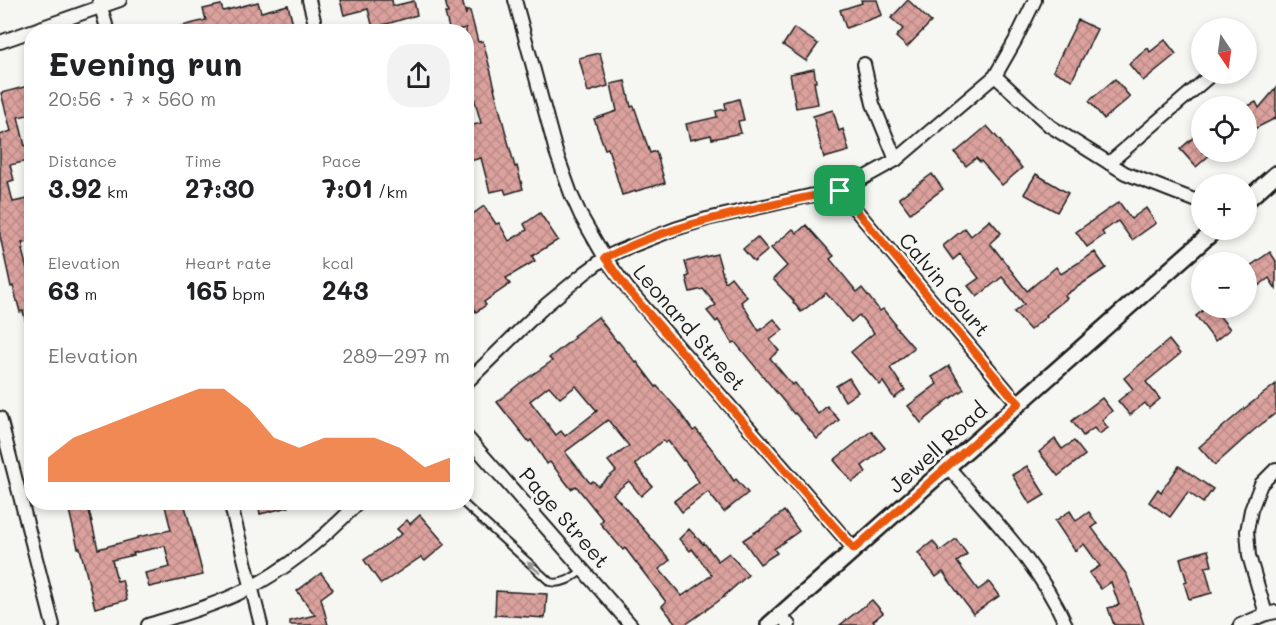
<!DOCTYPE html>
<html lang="en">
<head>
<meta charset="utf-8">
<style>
	:root { --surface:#fff; --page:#f2f2f2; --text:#202124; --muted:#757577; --accent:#ea580c }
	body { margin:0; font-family:Mali,sans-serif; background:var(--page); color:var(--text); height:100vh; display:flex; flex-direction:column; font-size:22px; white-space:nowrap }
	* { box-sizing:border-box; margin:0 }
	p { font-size:20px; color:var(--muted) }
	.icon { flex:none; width:33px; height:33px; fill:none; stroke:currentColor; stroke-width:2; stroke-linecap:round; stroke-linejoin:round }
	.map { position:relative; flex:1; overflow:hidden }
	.panel { position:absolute; left:24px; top:24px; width:450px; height:486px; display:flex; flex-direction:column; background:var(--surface); border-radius:24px; box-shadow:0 3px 9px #0003 }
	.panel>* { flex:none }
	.needle { width:39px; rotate:167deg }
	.fabs { position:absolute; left:1191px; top:18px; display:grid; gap:12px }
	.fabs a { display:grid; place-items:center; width:66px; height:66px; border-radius:50%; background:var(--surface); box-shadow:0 3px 9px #0003; font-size:30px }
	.pin { position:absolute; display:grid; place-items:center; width:51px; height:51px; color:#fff; margin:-26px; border-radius:12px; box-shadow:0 3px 9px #0006 }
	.round { display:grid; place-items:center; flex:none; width:63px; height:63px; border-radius:24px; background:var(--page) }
	.overview { display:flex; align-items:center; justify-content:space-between; height:102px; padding:0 24px }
	h1 { font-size:33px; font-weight:700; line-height:45px }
	.figures { display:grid; grid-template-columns:repeat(3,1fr); gap:9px; height:102px; padding:6px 24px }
	.figures div { display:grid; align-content:center }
	.figures b { font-size:26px; font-weight:700 }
	.figures small { font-size:16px; font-weight:400 }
	.figures p { font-size:16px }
	.chart { height:168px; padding:12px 24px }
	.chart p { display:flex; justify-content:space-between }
	.chart svg { width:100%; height:108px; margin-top:6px; fill:var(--accent); opacity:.7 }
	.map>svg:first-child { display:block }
</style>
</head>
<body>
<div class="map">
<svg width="1276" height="625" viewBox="0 0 1276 625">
	<defs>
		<pattern id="building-cross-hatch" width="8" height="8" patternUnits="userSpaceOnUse" patternTransform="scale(1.5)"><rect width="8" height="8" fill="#dba19d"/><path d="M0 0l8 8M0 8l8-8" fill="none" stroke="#bb8a87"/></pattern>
	</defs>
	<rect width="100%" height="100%" fill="#f6f6f2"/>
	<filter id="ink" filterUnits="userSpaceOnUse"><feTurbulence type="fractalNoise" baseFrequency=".0167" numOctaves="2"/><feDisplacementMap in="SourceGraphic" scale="12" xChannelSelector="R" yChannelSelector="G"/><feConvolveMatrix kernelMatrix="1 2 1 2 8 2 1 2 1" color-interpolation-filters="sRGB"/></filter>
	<g filter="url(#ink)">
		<!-- building -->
		<g fill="url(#building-cross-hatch)" stroke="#1c1c1c" stroke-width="1.5" fill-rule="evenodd">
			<path d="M 340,0 L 392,0 L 393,6 L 414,1 L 417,15 L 373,28 L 368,9 L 344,15 Z"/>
			<path d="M 445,0 L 462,0 L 466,15 L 466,11 L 470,11 L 478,42 L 483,41 L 495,88 L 494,88 L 507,138 L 515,167 L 517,166 L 523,189 L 506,194 L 504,189 L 490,192 L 481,158 L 466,162 L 466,127 L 481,123 L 473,94 L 468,95 L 466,88 L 466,28 L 450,32 L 445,13 L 448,13 Z"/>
			<path d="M 861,0 L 877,0 L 882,15 L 846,28 L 840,10 L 862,3 Z"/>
			<path d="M 908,0 L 931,22 L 907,47 L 896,37 L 903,29 L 891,18 Z"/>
			<path d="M 258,2 L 261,12 L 288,5 L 295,32 L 276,32 L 275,27 L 257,32 L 175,32 L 174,28 L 206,20 L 203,9 L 221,5 L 223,11 Z"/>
			<path d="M 1078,20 L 1097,29 L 1072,80 L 1053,71 Z"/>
			<path d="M 794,28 L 818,44 L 806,61 L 783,45 Z"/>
			<path d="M 1165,40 L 1176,54 L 1143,81 L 1129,64 L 1148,48 L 1150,52 Z"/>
			<path d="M 600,53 L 608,86 L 588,92 L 579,58 Z"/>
			<path d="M 814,69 L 816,82 L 814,82 L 818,104 L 796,108 L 790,74 Z"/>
			<path d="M 1115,79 L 1130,97 L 1104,119 L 1089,101 Z"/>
			<path d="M 625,81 L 631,107 L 634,106 L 650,153 L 656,151 L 665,183 L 622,195 L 608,148 L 605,149 L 594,119 L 617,111 L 611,84 Z"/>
			<path d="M 32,85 L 32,114 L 18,117 L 25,146 L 28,145 L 32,160 L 10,165 L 14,180 L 8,182 L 13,202 L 32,198 L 32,242 L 22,243 L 24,249 L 22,250 L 32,288 L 32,331 L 28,331 L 23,311 L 20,312 L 13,286 L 11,287 L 0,236 L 0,135 L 11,131 L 1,93 Z"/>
			<path d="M 1276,88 L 1276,118 L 1246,133 L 1246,107 L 1256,102 L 1259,108 Z"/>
			<path d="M 739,99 L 744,120 L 738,121 L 741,133 L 712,139 L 711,135 L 690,140 L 686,124 L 717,117 L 716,111 L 726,109 L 725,103 Z"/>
			<path d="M 833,110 L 839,131 L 843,129 L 849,151 L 824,158 L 813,116 Z"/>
			<path d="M 987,126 L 1002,143 L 1001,144 L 1022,168 L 1002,185 L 981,161 L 980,162 L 976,158 L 966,166 L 955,153 Z"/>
			<path d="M 1202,130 L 1202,152 L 1213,152 L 1196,167 L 1180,149 Z"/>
			<path d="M 932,174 L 943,189 L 910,213 L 899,198 Z"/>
			<path d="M 1036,174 L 1068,193 L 1057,212 L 1024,194 Z"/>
			<path d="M 1119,202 L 1131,219 L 1146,208 L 1156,223 L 1132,240 L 1118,221 L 1102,232 L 1104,235 L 1087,247 L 1076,232 Z"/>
			<path d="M 484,206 L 496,224 L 499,223 L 509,241 L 527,230 L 524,224 L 540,213 L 558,240 L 532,256 L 535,261 L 506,278 L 510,284 L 484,302 L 486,305 L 476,312 L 466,299 L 466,281 L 474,276 L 466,266 L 466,219 Z"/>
			<path d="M 990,220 L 1001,233 L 990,243 L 1027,291 L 1056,267 L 1061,274 L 1095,252 L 1106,268 L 1065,295 L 1067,298 L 1046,315 L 1047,316 L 1030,330 L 1014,312 L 1024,304 L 1002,277 L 977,297 L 968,286 L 979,278 L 960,254 L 953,260 L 943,246 L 965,228 L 971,236 Z"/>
			<path d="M 806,225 L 834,256 L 830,259 L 857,292 L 862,288 L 880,311 L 883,309 L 895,324 L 894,325 L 914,348 L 890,368 L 905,390 L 894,398 L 883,382 L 880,385 L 851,352 L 874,333 L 859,315 L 851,322 L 832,299 L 831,299 L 826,293 L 801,312 L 793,302 L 794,301 L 773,279 L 787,266 L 771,248 L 793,229 L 797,233 Z"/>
			<path d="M 757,237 L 768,250 L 754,262 L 743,249 Z"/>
			<path d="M 1270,252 L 1276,261 L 1276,289 L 1269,278 L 1246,295 L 1246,269 Z"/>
			<path d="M 717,254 L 725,282 L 731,277 L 747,297 L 741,302 L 759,331 L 774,319 L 783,330 L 770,340 L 779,351 L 770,358 L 792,385 L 795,383 L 818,414 L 827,406 L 839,420 L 817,439 L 795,413 L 794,414 L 735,342 L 732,343 L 718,320 L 716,322 L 707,311 L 716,305 L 703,289 L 690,292 L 686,277 L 689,276 L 685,262 Z"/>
			<path d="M 1206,308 L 1213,308 L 1230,329 L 1215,341 L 1196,316 Z"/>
			<path d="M 598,317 L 617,342 L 618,341 L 636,363 L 637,362 L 656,387 L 657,386 L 678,410 L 693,431 L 696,429 L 715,453 L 734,481 L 736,479 L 748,493 L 724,512 L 708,492 L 682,512 L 674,501 L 699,482 L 684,460 L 683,461 L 668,441 L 665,443 L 663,440 L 635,464 L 652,486 L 641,496 L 629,481 L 613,494 L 670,560 L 659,569 L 682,596 L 712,575 L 692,549 L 690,551 L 679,539 L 689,529 L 703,544 L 704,543 L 718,561 L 729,553 L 748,575 L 723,597 L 724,597 L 685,625 L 677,625 L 662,606 L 666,602 L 625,548 L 623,550 L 600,523 L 603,520 L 576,486 L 571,489 L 550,462 L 547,464 L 531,440 L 529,442 L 497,402 L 519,384 L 552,361 L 549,358 L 574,338 L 573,336 ZM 549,386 L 560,398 L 576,386 L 597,411 L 565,436 L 561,431 L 556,435 L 530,401 ZM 608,420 L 629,446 L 608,461 L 616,471 L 598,486 L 593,481 L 590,483 L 565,452 Z"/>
			<path d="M 1169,340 L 1180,354 L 1146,382 L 1160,399 L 1149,408 L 1145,403 L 1130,415 L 1118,401 L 1133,389 L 1124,378 Z"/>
			<path d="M 949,366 L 964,389 L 942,404 L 943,405 L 921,423 L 908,406 L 937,384 L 932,377 Z"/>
			<path d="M 849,378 L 858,392 L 845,401 L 836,386 Z"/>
			<path d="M 1276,384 L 1276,413 L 1254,430 L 1215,465 L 1199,447 L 1245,408 Z"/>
			<path d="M 1102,398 L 1112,411 L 1102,420 L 1108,428 L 1099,434 L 1094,428 L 1083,436 L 1072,421 Z"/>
			<path d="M 871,431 L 885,448 L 862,466 L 866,472 L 852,482 L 834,460 Z"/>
			<path d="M 1055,439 L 1062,449 L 1074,441 L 1085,455 L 1058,476 L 1039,452 Z"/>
			<path d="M 1027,466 L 1045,495 L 1030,504 L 1012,475 Z"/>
			<path d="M 1179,466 L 1213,489 L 1203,503 L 1188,492 L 1170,517 L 1149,502 L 1158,489 L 1161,492 Z"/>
			<path d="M 67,502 L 87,502 L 98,549 L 138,538 L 138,537 L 171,530 L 164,502 L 184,502 L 203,575 L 149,587 L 145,573 L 170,567 L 165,546 L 133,553 L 134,555 L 112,560 L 117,581 L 122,580 L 127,600 L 95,608 L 80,548 L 78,548 Z"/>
			<path d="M 258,502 L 289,502 L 289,507 L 260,514 Z"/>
			<path d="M 784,511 L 799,531 L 774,549 L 777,553 L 760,564 L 743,540 L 760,529 L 760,530 Z"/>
			<path d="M 1070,511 L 1076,521 L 1089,512 L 1097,524 L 1092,528 L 1127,575 L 1144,625 L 1114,625 L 1108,608 L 1119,605 L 1111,582 L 1101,589 L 1089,573 L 1100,566 L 1084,544 L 1075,551 L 1055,521 Z"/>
			<path d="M 420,515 L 445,544 L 425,561 L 421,557 L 381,584 L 364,560 L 402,534 L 397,529 L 407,520 L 410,524 Z"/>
			<path d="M 956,539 L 967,554 L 957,562 L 978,590 L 989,582 L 999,596 L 973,614 L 943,572 L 936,577 L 918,553 L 933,541 L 940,551 Z"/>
			<path d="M 1208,550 L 1212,566 L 1205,567 L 1212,593 L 1189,599 L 1184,583 L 1187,582 L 1180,558 Z"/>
			<path d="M 321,573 L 333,589 L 321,598 L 328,625 L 290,625 L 290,621 L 315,615 L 297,591 Z"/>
			<path d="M 496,591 L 547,594 L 545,618 L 495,615 Z"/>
			<path d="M 872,600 L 883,613 L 873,621 L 877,625 L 840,625 Z"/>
		</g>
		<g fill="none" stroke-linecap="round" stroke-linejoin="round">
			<!-- service casing -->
			<g stroke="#1c1c1c" stroke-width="10">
				<path id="service" d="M 462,502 L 550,582 C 563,585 572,578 583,570"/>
			</g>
			<!-- minor casing -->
			<g stroke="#1c1c1c" stroke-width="16">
				<g id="minor">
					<path d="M 99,0 L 108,32"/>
					<path d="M 309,0 L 317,32"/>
					<path d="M 515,0 L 556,152 L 571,194 L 581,216 L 605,258 L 629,290 L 854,549"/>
					<path d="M 0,42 L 120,0"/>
					<path d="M 864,64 L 873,104 L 896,160"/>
					<path d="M 995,76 L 1050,126 L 1109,163 L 1125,173 L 1202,203"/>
					<path d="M 1109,163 L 1212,74"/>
					<path d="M 840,191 L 1009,393 L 1019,403"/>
					<path d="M 466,383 L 521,329 L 546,305 L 586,272 L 605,258 L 619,251 L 675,229 L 707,219 L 809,196 L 840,191 L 896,160 L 995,76 L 1015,41 L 1035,0"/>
					<path d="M 0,418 L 53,625"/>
					<path d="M 466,436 L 631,625"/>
					<path d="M 948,467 C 991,517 1039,564 1066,625"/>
					<path d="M 230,502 L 261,625"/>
					<path d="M 1266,614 L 1249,556 L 1247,531 L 1251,510 L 1261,484 L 1276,469"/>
					<path d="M 780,615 L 789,625"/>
					<path d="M 148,625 C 177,616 207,608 235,595 C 282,574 323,539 359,502"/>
					<path d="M 1240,625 L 1266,614 L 1276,612"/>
				</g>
			</g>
			<!-- tertiary casing -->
			<g stroke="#1c1c1c" stroke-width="20">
				<g id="tertiary">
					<path d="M 1246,201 L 1276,174"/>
					<path d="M 769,625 L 1215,230"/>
				</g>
			</g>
			<!-- service -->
			<use href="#service" stroke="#f6f6f2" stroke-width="6"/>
			<!-- minor -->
			<use href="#minor" stroke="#f6f6f2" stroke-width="12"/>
			<!-- tertiary -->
			<use href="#tertiary" stroke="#f6f6f2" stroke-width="15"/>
		</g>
		<!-- one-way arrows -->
		<defs><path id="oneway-solid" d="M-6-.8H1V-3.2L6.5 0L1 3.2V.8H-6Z" transform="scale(1.5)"/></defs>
		<use fill="#949492" href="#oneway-solid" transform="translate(534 568) rotate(-139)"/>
	</g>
	<g fill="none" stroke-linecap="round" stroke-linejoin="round" filter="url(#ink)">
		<!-- route casing -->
		<g stroke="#fff" stroke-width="12">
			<path id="route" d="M 840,191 L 1009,393 L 1019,403 L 854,549 L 628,290 L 605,258 C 651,234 700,221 749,210 C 779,203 809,196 840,191 Z"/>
		</g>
		<!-- route -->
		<use href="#route" stroke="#ea580c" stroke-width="8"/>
	</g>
	<g text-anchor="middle" stroke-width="6" stroke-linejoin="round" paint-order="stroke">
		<!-- street labels -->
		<g font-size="21" fill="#1c1c1c" stroke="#f6f6f2">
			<text transform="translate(944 285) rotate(50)" y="7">Calvin Court</text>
			<text transform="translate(689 328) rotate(49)" y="7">Leonard Street</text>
			<text transform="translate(938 448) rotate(-42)" y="7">Jewell Road</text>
			<text transform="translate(564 518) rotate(49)" y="7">Page Street</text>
		</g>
	</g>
</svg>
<div class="fabs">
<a><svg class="needle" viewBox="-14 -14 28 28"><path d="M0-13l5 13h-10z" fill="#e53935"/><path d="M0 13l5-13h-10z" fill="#757577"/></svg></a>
<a><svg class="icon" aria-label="locate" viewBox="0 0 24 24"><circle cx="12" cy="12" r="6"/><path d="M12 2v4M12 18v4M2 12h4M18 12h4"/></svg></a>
<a>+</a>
<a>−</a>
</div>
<div class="pin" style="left:840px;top:191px;background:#1e9e55"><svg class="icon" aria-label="arrive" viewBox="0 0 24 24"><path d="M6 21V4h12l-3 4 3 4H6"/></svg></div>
<section class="panel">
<div class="overview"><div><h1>Evening run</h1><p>20:56 · 7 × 560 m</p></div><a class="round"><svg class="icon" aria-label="share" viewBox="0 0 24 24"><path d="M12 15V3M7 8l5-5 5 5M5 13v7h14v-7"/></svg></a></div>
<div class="figures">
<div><p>Distance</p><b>3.92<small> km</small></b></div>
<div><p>Time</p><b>27:30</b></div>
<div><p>Pace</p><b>7:01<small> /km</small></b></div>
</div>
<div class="figures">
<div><p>Elevation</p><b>63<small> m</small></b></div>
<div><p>Heart rate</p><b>165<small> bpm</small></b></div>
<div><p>kcal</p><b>243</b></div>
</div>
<div class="chart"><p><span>Elevation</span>289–297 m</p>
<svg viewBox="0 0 160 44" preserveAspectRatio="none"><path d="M0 44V34L10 26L20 22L30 18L40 14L50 10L60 6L70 6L80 14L90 26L100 30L110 26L120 26L130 26L140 30L150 38L160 34V44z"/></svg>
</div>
</section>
</div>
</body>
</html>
